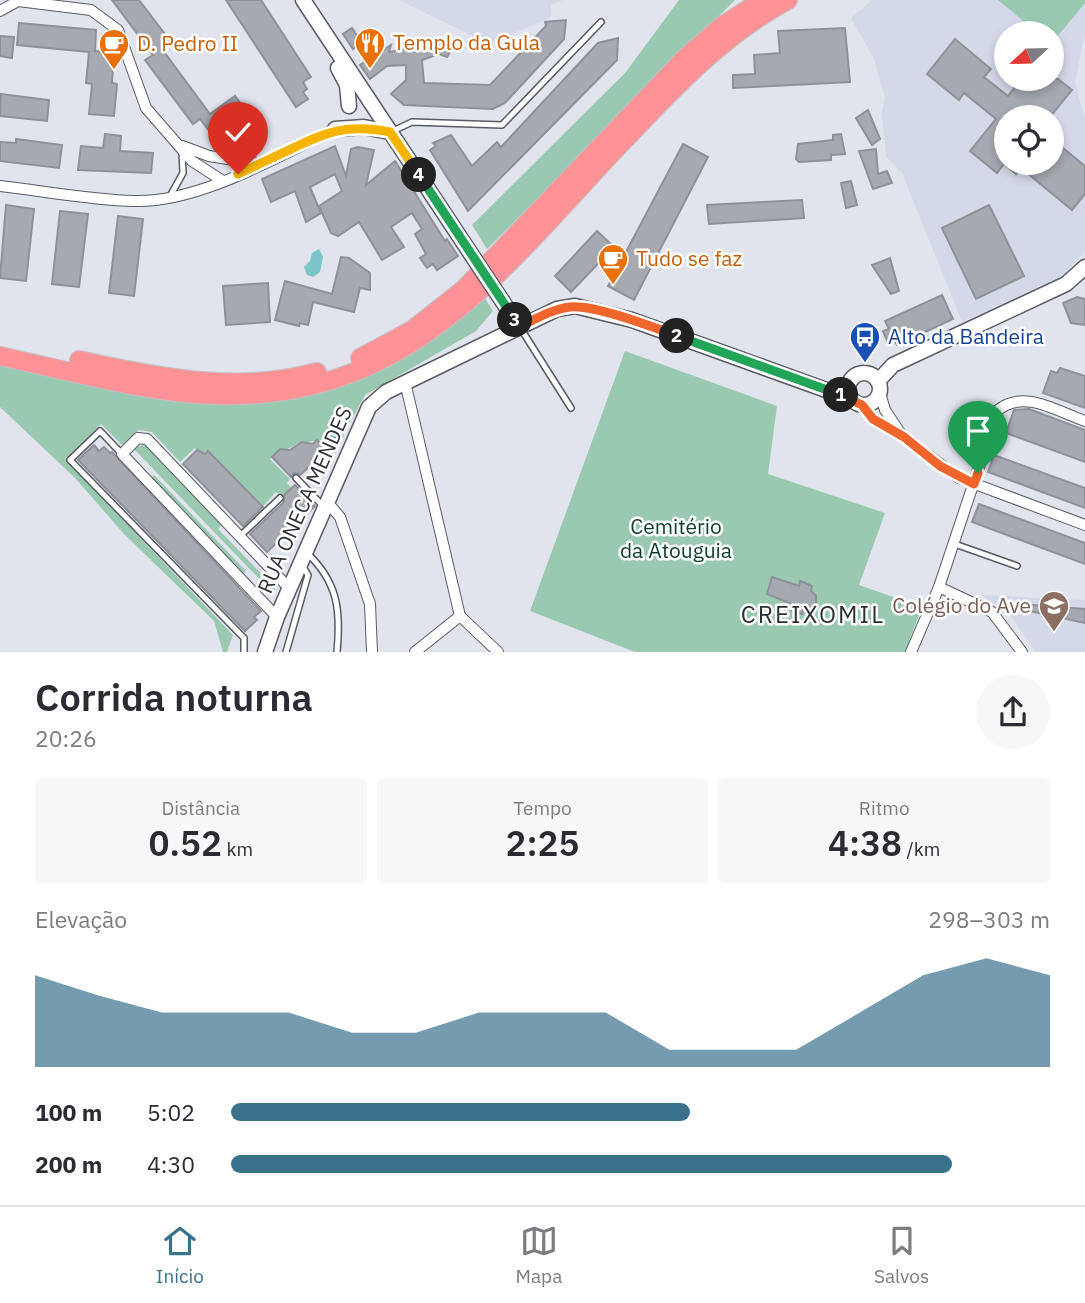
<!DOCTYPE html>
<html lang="pt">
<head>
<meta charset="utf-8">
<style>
	:root { --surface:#fff; --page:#f7f7f7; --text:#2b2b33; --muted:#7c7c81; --line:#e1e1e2; --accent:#3a728c }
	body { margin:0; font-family:"IBM Plex Sans",sans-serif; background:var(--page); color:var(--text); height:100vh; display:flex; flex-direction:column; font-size:26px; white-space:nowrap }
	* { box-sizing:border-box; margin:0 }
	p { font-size:23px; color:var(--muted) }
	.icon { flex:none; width:38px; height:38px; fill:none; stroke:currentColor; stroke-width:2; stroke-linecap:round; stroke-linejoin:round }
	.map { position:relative; height:652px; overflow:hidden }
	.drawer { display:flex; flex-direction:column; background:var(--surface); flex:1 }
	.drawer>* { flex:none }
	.needle { width:46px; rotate:248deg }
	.controls { position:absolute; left:994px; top:21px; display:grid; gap:14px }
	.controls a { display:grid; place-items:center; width:70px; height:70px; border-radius:50%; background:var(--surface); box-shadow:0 4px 10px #0003; font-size:35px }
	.pin { position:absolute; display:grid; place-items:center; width:60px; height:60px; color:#fff; margin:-72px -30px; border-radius:50% 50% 50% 0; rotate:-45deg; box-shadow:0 0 7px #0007 }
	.pin .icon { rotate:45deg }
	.km { position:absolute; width:35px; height:35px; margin:-18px; border-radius:50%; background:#222; color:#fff; font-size:19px; line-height:35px; text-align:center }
	.round { display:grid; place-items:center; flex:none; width:74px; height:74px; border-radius:37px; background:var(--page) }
	.head { display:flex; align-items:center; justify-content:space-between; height:119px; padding:0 35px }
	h1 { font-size:38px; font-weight:600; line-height:52px }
	.stats { display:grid; grid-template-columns:repeat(3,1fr); gap:10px; height:119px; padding:7px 35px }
	.stats div { display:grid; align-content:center; border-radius:7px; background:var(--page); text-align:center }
	.stats b { font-size:35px; font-weight:600 }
	.stats small { font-size:19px; font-weight:400 }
	.stats p { font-size:19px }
	.chart { height:196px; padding:14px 35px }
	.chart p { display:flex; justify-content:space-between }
	.chart svg { width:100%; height:126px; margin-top:7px; fill:var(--accent); opacity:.7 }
	ul { padding:0 35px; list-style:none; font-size:23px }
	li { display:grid; grid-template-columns:112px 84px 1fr; align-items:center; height:52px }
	li i { height:18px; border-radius:9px; background:var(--accent) }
	.menu { display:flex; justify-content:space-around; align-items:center; height:98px; border-top:2px solid var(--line); background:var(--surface); font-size:19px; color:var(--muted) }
	.menu a { display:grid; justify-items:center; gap:4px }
	.menu .current { color:var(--accent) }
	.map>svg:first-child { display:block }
</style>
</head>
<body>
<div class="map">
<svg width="1085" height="652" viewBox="0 0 1085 652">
	<rect width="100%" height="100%" fill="#e2e4ed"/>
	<!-- built -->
	<g fill="#d4d9e9" fill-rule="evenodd">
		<path d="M 398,0 L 563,0 L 551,5 L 551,17 L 490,44 Z"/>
		<path d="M 872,0 L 1085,0 L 1085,34 L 1075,83 L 1085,119 L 1085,251 L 1064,275 L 962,322 L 902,173 L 886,157 L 882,112 L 885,98 L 874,59 L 851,18 ZM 1006,33 L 1052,33 L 1052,79 L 1006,79 ZM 1006,117 L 1052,117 L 1052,163 L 1006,163 Z"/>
		<path d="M 982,595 L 1085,600 L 1085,652 L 1036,652 L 1010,615 Z"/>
	</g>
	<!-- green -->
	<g fill="#9ac9b1">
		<path d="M 679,0 L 735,0 L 487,249 L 472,225 L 625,73 Z"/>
		<path d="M 998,0 L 1085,0 L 1085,3 L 1052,43 L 1052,33 L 1038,33 Z"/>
		<path d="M 484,297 L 493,311 L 476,331 L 365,395 L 343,436 C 325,441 310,440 296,445 C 288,448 289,450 280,449 L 270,459 L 290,479 L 287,483 L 292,488 L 282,498 L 276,492 L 262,507 L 208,451 L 200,453 L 195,448 L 180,462 L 152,432 L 139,430 L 122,445 L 101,424 L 65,459 L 233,635 L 227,652 L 223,652 L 214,621 L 125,535 L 75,478 L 0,407 L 0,362 C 64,375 129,392 193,400 C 303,413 405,371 484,297 Z"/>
		<path d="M 625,351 L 777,406 L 768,474 L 885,513 L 859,585 L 922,607 L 905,652 L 635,652 L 530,611 Z"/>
		<path d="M 147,444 L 222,525 L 218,529 L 275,588 L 273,593 L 133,448 Z"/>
		<path d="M 154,475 L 246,571 L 243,574 L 151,478 Z"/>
	</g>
	<!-- water -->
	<path fill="#79c5c7" d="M 319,249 L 323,257 L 320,272 L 313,277 L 307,275 L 304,267 L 310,261 L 312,253 Z"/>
	<!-- building -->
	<g fill="#a7a9b1" stroke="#8e9198" stroke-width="2">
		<path d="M 112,0 L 139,0 L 171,42 L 162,49 L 210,114 L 235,96 L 252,119 L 219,144 L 200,119 L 193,124 L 145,60 L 153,55 Z"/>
		<path d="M 226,0 L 261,0 L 311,77 L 303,82 L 307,89 L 303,92 L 308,99 L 296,107 Z"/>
		<path d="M 566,20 L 564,39 L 505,103 L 493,109 L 404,105 L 391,94 L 406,80 L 406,65 L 387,66 L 370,79 L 360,65 L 391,45 L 389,52 L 441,43 L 453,47 L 447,57 L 439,54 L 422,60 L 424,83 L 490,85 L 546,26 L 545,22 Z"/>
		<path d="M 19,23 L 96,30 L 95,51 L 114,53 L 112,83 L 117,84 L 114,116 L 89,114 L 92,84 L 86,83 L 89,52 L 17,45 Z"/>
		<path d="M 352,28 L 362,43 L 353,49 L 343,34 Z"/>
		<path d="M 845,28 L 850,82 L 733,88 L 733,75 L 755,74 L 754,55 L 780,53 L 778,31 Z"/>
		<path d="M 0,36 L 14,37 L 12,58 L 0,56 Z"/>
		<path d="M 618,38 L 617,60 L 468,211 L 430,150 L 436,146 L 433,143 L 451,135 L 472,166 L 497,142 L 501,147 L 598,43 Z"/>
		<path d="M 955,39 L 991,69 L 984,77 L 1008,96 L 1021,79 L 1058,79 L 1072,90 L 1050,117 L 1006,117 L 1005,163 L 1052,163 L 1052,139 L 1085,166 L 1085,194 L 1072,210 L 1021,168 L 1016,174 L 1004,164 L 997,173 L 970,151 L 996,119 L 964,93 L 959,100 L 927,74 Z"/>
		<path d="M 1,94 L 49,100 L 47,121 L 0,116 Z"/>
		<path d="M 868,110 L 880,139 L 872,145 L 856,118 Z"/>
		<path d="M 105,134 L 121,136 L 120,151 L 153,153 L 151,173 L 78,170 L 81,146 L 103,148 Z"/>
		<path d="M 841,134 L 845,154 L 831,155 L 831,160 L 799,162 L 796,159 L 798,144 L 833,140 L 833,135 Z"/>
		<path d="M 16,139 L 62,145 L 59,168 L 0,161 L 0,142 L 16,143 Z"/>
		<path d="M 683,144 L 708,157 L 634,300 L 608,286 Z"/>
		<path d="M 335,146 L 346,176 L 351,149 L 358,147 L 374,150 L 366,185 L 395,161 L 445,241 L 447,239 L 458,256 L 437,270 L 433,264 L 427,268 L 420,258 L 426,254 L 415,234 L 422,229 L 412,213 L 391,227 L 404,247 L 382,260 L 359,222 L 338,236 L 331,233 L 319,206 L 342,191 L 335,174 L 310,187 L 321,213 L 306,222 L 295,191 L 271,202 L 262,179 Z"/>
		<path d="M 876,149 L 878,174 L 887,171 L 892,183 L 873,189 L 859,151 Z"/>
		<path d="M 851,181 L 857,205 L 846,208 L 841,183 Z"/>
		<path d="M 802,200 L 804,218 L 709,224 L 707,205 Z"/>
		<path d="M 6,205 L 34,209 L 26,281 L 0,278 Z"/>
		<path d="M 989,205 L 1024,276 L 976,299 L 942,228 Z"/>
		<path d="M 60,211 L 88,214 L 79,287 L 52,284 Z"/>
		<path d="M 118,216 L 143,219 L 134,296 L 109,293 Z"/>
		<path d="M 597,231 L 614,247 L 571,292 L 555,276 Z"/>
		<path d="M 341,257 L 349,258 L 370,273 L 370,290 L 360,288 L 354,312 L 313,302 L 308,325 L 300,323 L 299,326 L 275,320 L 285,281 L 332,294 Z"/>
		<path d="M 890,258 L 899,291 L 891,294 L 872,265 Z"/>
		<path d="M 268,283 L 270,322 L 226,325 L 223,286 Z"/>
		<path d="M 942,295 L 953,319 L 897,345 L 894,340 L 888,343 L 883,331 L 889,329 L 885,321 Z"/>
		<path d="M 1077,297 L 1085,299 L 1085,325 L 1071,323 L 1063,303 Z"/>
		<path d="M 1060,368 L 1085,376 L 1085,408 L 1043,393 L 1051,371 L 1057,373 Z"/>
		<path d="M 1029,409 L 1085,430 L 1085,462 L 1006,433 L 1014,410 Z"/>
		<path d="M 343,436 L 300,475 L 294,473 L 291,477 L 272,457 L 280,449 L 290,450 L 302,442 L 313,444 L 317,440 L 319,442 Z"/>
		<path d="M 94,445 L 99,451 L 104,447 L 110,453 L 112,452 L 261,611 L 254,617 L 257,620 L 245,631 L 78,460 Z"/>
		<path d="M 197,450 L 205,454 L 208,451 L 263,507 L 243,526 L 183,464 Z"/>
		<path d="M 994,455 L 1085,488 L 1085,508 L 988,472 Z"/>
		<path d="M 295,485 L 315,506 L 267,552 L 250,534 L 284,502 L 284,495 Z"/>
		<path d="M 979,504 L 1085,543 L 1085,564 L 972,522 Z"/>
		<path d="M 772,577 L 799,586 L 800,581 L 812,586 L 811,591 L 816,596 L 816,603 L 811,608 L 804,609 L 802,614 L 792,611 L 794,605 L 767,594 Z"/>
		<path d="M 1021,604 L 1085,609 L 1085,623 L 1020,609 Z"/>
	</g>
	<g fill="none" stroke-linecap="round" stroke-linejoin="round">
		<!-- lane casing -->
		<g stroke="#595b62" stroke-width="8">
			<g id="lane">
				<path d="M 393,131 L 412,122 L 502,125 L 601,22"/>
				<path d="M 169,198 L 183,173 L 182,152"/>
				<path d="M 521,329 L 571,408"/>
				<path d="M 122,454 L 100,431 L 70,460 L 244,638 L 244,652"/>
				<path d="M 296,478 L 323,506"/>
				<path d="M 239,537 L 280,498"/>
				<path d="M 952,543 L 1017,566"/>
				<path d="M 306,552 C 338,582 341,610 337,652"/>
				<path d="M 286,652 L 308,575 L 302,565"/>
			</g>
		</g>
		<!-- street casing -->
		<g stroke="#595b62" stroke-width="12">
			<g id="street">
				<path d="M 0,11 L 18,1 L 91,10 L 118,30 L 146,108 L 192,161 L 223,181"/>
				<path d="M 182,146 L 209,156 L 259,164"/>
				<path d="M 0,186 C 44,191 90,200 134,201 C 199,203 276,157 335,129"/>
				<path d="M 405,382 L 460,616 L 498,652"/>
				<path d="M 880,393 L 885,410 L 901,434"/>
				<path d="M 862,405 L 873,419 L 904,437 L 959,478 L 1085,525"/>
				<path d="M 328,503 L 340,517 L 370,604 L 372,652"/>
				<path d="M 939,587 L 992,612 L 1022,652"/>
				<path d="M 277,617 L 122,454 L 138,438 L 147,439 L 289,588"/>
				<path d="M 415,652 L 460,616"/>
				<path d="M 911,652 L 939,587 L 998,410 C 1025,389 1056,411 1085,421"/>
			</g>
		</g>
		<!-- secondary casing -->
		<g stroke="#595b62" stroke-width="17">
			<g id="secondary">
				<path d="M 303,0 L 471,254"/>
				<path d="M 338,68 L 347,85 L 349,106"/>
				<path d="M 335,129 L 364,127 L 390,132"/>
				<path d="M 503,302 L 519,327"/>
				<circle cx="864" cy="389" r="16"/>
				<path d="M 879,380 L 893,365 L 1066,284 L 1085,267"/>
				<path d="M 265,652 L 277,617 L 369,407 L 386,392 L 557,309 L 575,306 L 632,320 L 851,399"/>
			</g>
		</g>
		<!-- highway casing -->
		<g stroke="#c1c1c2" stroke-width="20">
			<g id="highway">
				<path d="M 0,356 C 70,371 142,392 213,395 C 403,402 496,277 613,152 C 668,95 718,38 788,0"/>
				<path d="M 360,358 L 412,330 L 464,289 L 686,57 L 722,26 L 762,0"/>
				<path d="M 79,360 C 158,377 237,394 317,372"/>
			</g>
		</g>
		<!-- lane -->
		<use href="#lane" stroke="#fff" stroke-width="5"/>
		<!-- street -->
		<use href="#street" stroke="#fff" stroke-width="10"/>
		<!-- secondary -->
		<use href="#secondary" stroke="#fff" stroke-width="14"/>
		<!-- highway -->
		<use href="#highway" stroke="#ff9297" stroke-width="18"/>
		<!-- secondary-bridge casing -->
		<g stroke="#595b62" stroke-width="17" stroke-linecap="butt">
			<path id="secondary-bridge" d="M 471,254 L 503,302"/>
		</g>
		<!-- secondary-bridge -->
		<use href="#secondary-bridge" stroke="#fff" stroke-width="14"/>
	</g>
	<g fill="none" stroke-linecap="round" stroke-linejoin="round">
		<!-- split-1 casing -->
		<g stroke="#fff" stroke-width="14">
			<path id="split-1" d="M 841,395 L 862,405 L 873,419 L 904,437 L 940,466 L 974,484 L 978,473"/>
		</g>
		<!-- split-2 casing -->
		<g stroke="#fff" stroke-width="14">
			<path id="split-2" d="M 677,336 L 841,395"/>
		</g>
		<!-- split-3 casing -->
		<g stroke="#fff" stroke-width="14">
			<path id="split-3" d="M 515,320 L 519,327 C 536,319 552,309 570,307 C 594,304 653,327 677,336"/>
		</g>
		<!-- split-4 casing -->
		<g stroke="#fff" stroke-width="14">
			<path id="split-4" d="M 419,175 L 515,320"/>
		</g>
		<!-- split-5 casing -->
		<g stroke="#fff" stroke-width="14">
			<path id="split-5" d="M 274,157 C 320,136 338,122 390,132 L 419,175"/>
		</g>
		<!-- split-6 casing -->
		<g stroke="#fff" stroke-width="14">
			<path id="split-6" d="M 238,174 L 274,157"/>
		</g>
		<!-- split-1 -->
		<use href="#split-1" stroke="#f0652b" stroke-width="9"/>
		<!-- split-2 -->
		<use href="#split-2" stroke="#22a559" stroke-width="9"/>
		<!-- split-3 -->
		<use href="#split-3" stroke="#f0652b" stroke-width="9"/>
		<!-- split-4 -->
		<use href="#split-4" stroke="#22a559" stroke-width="9"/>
		<!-- split-5 -->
		<use href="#split-5" stroke="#f5b400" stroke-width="9"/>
		<!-- split-6 -->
		<use href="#split-6" stroke="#f5b400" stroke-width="9"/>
	</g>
	<!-- icons -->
	<defs>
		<g id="restaurant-pin" transform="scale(1.575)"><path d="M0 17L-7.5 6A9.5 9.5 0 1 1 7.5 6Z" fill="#e8710a" stroke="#fff"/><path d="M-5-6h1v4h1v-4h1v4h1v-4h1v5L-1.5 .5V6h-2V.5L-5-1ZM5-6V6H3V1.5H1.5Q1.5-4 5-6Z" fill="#fff"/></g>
		<g id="cafe-pin" transform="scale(1.575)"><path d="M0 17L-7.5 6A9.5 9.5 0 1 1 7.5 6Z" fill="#e8710a" stroke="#fff"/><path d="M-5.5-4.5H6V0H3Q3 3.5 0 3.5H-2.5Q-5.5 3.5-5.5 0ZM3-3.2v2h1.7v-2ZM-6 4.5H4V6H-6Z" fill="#fff"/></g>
		<g id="bus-pin" transform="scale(1.575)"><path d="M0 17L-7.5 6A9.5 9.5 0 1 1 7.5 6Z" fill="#1a4fb4" stroke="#fff"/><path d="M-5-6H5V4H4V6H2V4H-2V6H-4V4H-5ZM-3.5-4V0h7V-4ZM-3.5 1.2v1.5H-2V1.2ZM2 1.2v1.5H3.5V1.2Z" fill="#fff"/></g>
		<g id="school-pin" transform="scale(1.575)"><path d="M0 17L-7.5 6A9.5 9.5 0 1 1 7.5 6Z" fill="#8d6e63" stroke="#fff"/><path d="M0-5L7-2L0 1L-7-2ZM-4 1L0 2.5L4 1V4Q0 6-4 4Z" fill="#fff"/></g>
	</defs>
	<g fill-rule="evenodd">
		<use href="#restaurant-pin" x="370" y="43"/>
		<use href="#cafe-pin" x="114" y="44"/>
		<use href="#cafe-pin" x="613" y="259"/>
		<use href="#bus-pin" x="865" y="337"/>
		<use href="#school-pin" x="1054" y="606"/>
	</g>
	<g text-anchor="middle" stroke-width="5" stroke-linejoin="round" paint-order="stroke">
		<!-- food labels -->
		<g font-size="21" fill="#c56008" stroke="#fff" text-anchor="start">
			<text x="393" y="50">Templo da Gula</text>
			<text x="137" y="51">D. Pedro II</text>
			<text x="636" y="266">Tudo se faz</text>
		</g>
		<!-- transit labels -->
		<g font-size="21" fill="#164399" stroke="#fff" text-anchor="start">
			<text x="888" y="344">Alto da Bandeira</text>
		</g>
		<!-- street labels -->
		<g font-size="21" fill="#2f3034" stroke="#fff">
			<text transform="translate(305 500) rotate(-66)" y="7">RUA ONECA MENDES</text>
		</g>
		<!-- park labels -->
		<g font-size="21" fill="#0d3f2b" stroke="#fff">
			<text x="676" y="534">Cemitério<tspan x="676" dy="24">da Atouguia</tspan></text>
		</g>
		<!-- education labels -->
		<g font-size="21" fill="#785e54" stroke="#fff" text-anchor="end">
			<text x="1031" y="613">Colégio do Ave</text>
		</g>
		<!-- quarter labels -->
		<g font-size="24" letter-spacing="2" fill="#2f3034" stroke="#fff">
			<text x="813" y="623">CREIXOMIL</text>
		</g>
	</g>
</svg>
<div class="controls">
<a><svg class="needle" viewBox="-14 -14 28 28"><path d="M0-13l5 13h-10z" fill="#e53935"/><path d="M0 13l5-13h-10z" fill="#7c7c81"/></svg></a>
<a><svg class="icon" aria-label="locate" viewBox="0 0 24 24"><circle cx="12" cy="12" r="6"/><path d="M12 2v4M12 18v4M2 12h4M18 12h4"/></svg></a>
</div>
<div class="pin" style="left:978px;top:473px;background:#1e9e55"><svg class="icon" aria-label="arrive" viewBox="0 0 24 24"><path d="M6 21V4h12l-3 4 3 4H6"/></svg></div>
<div class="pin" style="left:238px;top:174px;background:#d93025"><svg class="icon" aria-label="check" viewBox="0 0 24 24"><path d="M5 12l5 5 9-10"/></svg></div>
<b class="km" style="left:841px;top:395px">1</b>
<b class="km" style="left:677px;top:336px">2</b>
<b class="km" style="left:515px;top:320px">3</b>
<b class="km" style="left:419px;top:175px">4</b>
</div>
<section class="drawer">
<div class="head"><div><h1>Corrida noturna</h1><p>20:26</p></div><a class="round"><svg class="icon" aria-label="share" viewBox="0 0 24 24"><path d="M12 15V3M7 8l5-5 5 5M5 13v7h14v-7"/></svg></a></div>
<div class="stats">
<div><p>Distância</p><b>0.52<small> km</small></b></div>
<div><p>Tempo</p><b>2:25</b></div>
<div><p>Ritmo</p><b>4:38<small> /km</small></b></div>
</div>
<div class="chart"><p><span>Elevação</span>298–303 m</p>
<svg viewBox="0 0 160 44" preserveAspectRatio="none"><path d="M0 44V12L10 19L20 25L30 25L40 25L50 32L60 32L70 25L80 25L90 25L100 38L110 38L120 38L130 25L140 12L150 6L160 12V44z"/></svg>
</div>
<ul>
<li><b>100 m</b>5:02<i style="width:56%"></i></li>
<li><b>200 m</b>4:30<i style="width:88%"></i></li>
</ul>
</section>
<nav class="menu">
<a class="current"><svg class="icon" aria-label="home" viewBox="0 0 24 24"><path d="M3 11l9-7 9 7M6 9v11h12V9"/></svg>Início</a>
<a><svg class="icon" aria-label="map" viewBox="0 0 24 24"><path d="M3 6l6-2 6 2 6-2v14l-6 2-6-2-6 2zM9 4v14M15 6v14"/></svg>Mapa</a>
<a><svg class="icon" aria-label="saved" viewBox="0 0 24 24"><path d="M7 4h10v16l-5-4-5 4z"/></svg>Salvos</a>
</nav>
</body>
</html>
